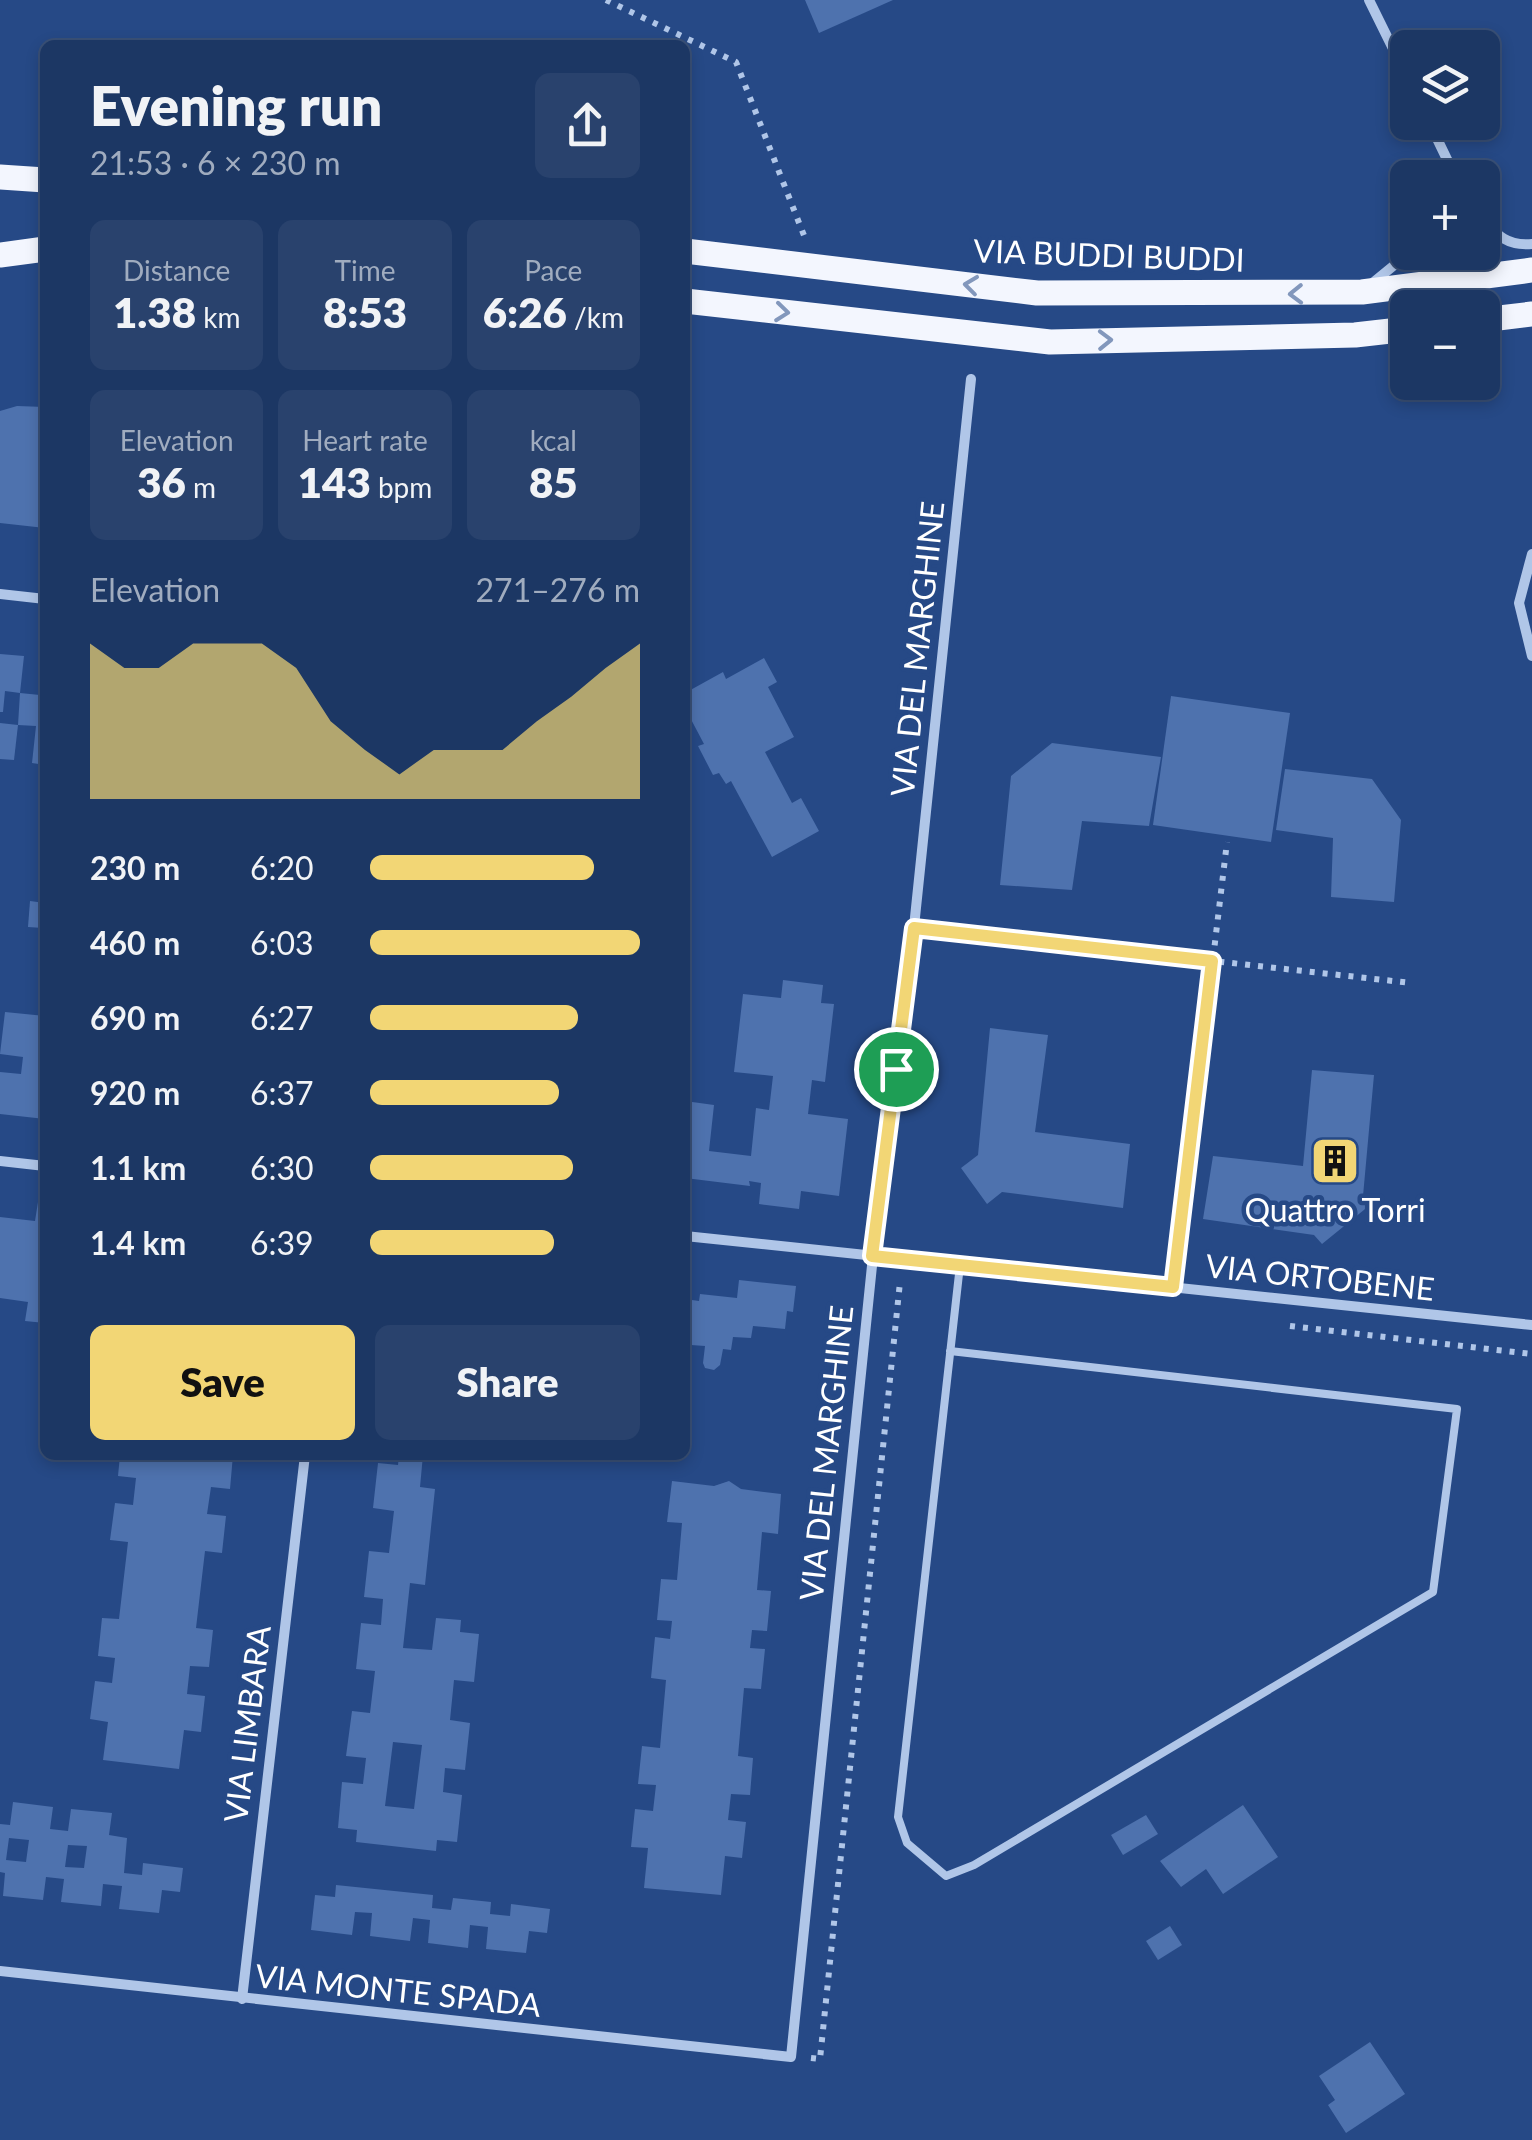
<!DOCTYPE html>
<html lang="en">
<head>
<meta charset="utf-8">
<style>
	:root { --surface:#1c3764; --page:#29426d; --text:#f1f3f6; --muted:#a0acbf; --line:#3a5178; --accent:#f2d675 }
	body { margin:0; font-family:Lato,sans-serif; background:var(--page); color:var(--text); height:100vh; display:flex; flex-direction:column; font-size:38px; white-space:nowrap }
	* { box-sizing:border-box; margin:0 }
	p { font-size:32px; color:var(--muted) }
	.icon { flex:none; width:55px; height:55px; fill:none; stroke:currentColor; stroke-width:2; stroke-linecap:round; stroke-linejoin:round }
	.map { position:relative; flex:1; overflow:hidden }
	.panel { position:absolute; left:40px; top:40px; width:650px; height:1420px; display:flex; flex-direction:column; background:var(--surface); border-radius:15px; box-shadow:0 5px 15px #0003,0 0 0 2px var(--line) }
	.panel>* { flex:none }
	.fabs { position:absolute; left:1390px; top:30px; display:grid; gap:20px }
	.fabs a { display:grid; place-items:center; width:110px; height:110px; border-radius:15px; background:var(--surface); box-shadow:0 5px 15px #0003,0 0 0 2px var(--line); font-size:50px }
	.pin { position:absolute; display:grid; place-items:center; width:85px; height:85px; color:#fff; margin:-42px; border:5px solid #fff; border-radius:50%; box-shadow:0 2px 10px #0007 }
	.round { display:grid; place-items:center; flex:none; width:105px; height:105px; border-radius:15px; background:var(--page) }
	.overview { display:flex; align-items:center; justify-content:space-between; height:170px; padding:0 50px }
	h1 { font-size:55px; font-weight:800; line-height:75px }
	.metrics { display:grid; grid-template-columns:repeat(3,1fr); gap:15px; height:170px; padding:10px 50px }
	.metrics div { display:grid; align-content:center; border-radius:15px; background:var(--page); text-align:center }
	.metrics b { font-size:42px; font-weight:800 }
	.metrics small { font-size:28px; font-weight:400 }
	.metrics p { font-size:28px }
	.chart { height:280px; padding:20px 50px }
	.chart p { display:flex; justify-content:space-between }
	.chart svg { width:100%; height:180px; margin-top:10px; fill:var(--accent); opacity:.7 }
	.action { display:flex; gap:20px; margin-top:auto; padding:20px 50px }
	.action a { flex:1; height:115px; border-radius:15px; background:var(--accent); color:#111; font-size:40px; font-weight:800; line-height:115px; text-align:center }
	.action a+a { background:var(--page); color:var(--text) }
	ul { padding:0 50px; list-style:none; font-size:32px }
	li { display:grid; grid-template-columns:160px 120px 1fr; align-items:center; height:75px }
	li i { height:25px; border-radius:12px; background:var(--accent) }
	.map>svg:first-child { display:block }
</style>
</head>
<body>
<div class="map">
<svg width="1532" height="2140" viewBox="0 0 1532 2140">
	<rect width="100%" height="100%" fill="#264986"/>
	<!-- building -->
	<g fill="#4e72ae" fill-rule="evenodd">
		<path d="M 805,0 L 893,0 L 819,33 Z"/>
		<path d="M 17,406 L 45,407 L 45,528 L 0,523 L 0,411 Z"/>
		<path d="M 0,654 L 24,656 L 20,693 L 5,691 L 3,712 L 0,712 Z"/>
		<path d="M 41,658 L 45,658 L 45,765 L 32,763 L 36,726 L 18,725 L 20,693 L 40,695 Z"/>
		<path d="M 764,658 L 777,682 L 768,687 L 794,737 L 765,752 L 792,803 L 801,798 L 819,831 L 772,857 L 731,781 L 726,784 L 719,773 L 713,775 L 698,746 L 704,744 L 685,708 L 685,693 L 723,672 L 726,679 Z"/>
		<path d="M 1171,696 L 1290,713 L 1271,842 L 1153,825 Z"/>
		<path d="M 0,723 L 18,725 L 14,760 L 0,759 Z"/>
		<path d="M 1052,743 L 1161,757 L 1149,826 L 1082,821 L 1072,890 L 1000,885 L 1011,776 Z"/>
		<path d="M 1285,769 L 1372,779 L 1401,820 L 1394,902 L 1331,897 L 1333,838 L 1276,830 Z"/>
		<path d="M 30,901 L 45,903 L 43,928 L 28,927 Z"/>
		<path d="M 783,980 L 823,985 L 821,1003 L 834,1004 L 825,1082 L 812,1080 L 808,1114 L 848,1119 L 839,1196 L 801,1191 L 799,1209 L 759,1204 L 761,1183 L 749,1181 L 750,1186 L 685,1178 L 685,1101 L 714,1105 L 709,1151 L 751,1156 L 756,1108 L 769,1110 L 773,1076 L 734,1072 L 743,994 L 781,998 Z"/>
		<path d="M 5,1012 L 45,1016 L 45,1119 L 0,1114 L 0,1072 L 21,1074 L 23,1057 L 0,1054 Z"/>
		<path d="M 990,1028 L 1048,1035 L 1035,1132 L 1130,1144 L 1123,1208 L 1002,1192 L 987,1204 L 961,1168 L 978,1155 Z"/>
		<path d="M 1312,1070 L 1374,1075 L 1363,1196 L 1370,1205 L 1322,1244 L 1314,1235 L 1203,1219 L 1213,1156 L 1303,1166 Z"/>
		<path d="M 38,1202 L 45,1203 L 45,1323 L 25,1321 L 28,1302 L 0,1298 L 0,1217 L 35,1221 Z"/>
		<path d="M 739,1280 L 796,1286 L 793,1312 L 787,1311 L 785,1329 L 753,1326 L 751,1338 L 733,1337 L 731,1350 L 723,1349 L 720,1365 L 714,1370 L 705,1368 L 703,1363 L 705,1346 L 691,1345 L 689,1364 L 685,1363 L 685,1299 L 699,1301 L 700,1294 L 737,1298 Z"/>
		<path d="M 120,1455 L 233,1455 L 230,1489 L 211,1487 L 207,1514 L 226,1516 L 222,1553 L 205,1551 L 196,1628 L 213,1630 L 209,1667 L 190,1666 L 187,1694 L 205,1696 L 201,1732 L 184,1730 L 179,1769 L 103,1760 L 108,1722 L 90,1719 L 95,1681 L 112,1683 L 115,1658 L 98,1656 L 102,1618 L 119,1619 L 128,1542 L 110,1540 L 115,1503 L 133,1505 L 136,1478 L 118,1476 Z"/>
		<path d="M 399,1455 L 423,1455 L 420,1487 L 435,1489 L 425,1585 L 410,1583 L 403,1648 L 432,1650 L 436,1618 L 461,1620 L 460,1632 L 479,1634 L 474,1682 L 454,1680 L 450,1720 L 470,1723 L 465,1770 L 445,1768 L 443,1792 L 462,1795 L 457,1842 L 437,1840 L 436,1851 L 356,1842 L 357,1830 L 338,1828 L 342,1782 L 363,1784 L 366,1758 L 346,1756 L 352,1711 L 370,1713 L 375,1671 L 356,1669 L 361,1623 L 381,1625 L 383,1599 L 364,1597 L 369,1551 L 389,1553 L 394,1511 L 373,1508 L 378,1463 L 398,1465 ZM 393,1742 L 422,1745 L 414,1809 L 385,1806 Z"/>
		<path d="M 672,1481 L 714,1486 L 729,1481 L 741,1489 L 781,1494 L 778,1534 L 762,1532 L 757,1590 L 771,1591 L 767,1631 L 752,1630 L 750,1648 L 765,1649 L 761,1689 L 744,1688 L 738,1756 L 753,1758 L 750,1795 L 731,1794 L 728,1820 L 746,1822 L 742,1858 L 725,1856 L 721,1895 L 644,1888 L 648,1848 L 631,1847 L 635,1809 L 653,1811 L 656,1785 L 638,1784 L 642,1746 L 660,1748 L 666,1680 L 651,1678 L 655,1637 L 670,1639 L 672,1621 L 657,1620 L 661,1579 L 677,1580 L 682,1523 L 667,1522 Z"/>
		<path d="M 13,1802 L 53,1807 L 50,1829 L 68,1831 L 71,1809 L 112,1813 L 109,1835 L 127,1838 L 124,1873 L 142,1875 L 143,1863 L 183,1868 L 180,1892 L 162,1890 L 159,1913 L 119,1909 L 122,1886 L 103,1884 L 101,1906 L 61,1902 L 64,1879 L 46,1877 L 43,1900 L 3,1896 L 5,1873 L 0,1872 L 0,1824 L 10,1825 ZM 9,1838 L 29,1840 L 26,1862 L 6,1860 ZM 68,1845 L 87,1846 L 84,1868 L 65,1867 Z"/>
		<path d="M 1243,1805 L 1278,1857 L 1223,1894 L 1206,1869 L 1181,1887 L 1160,1861 Z"/>
		<path d="M 1146,1815 L 1158,1834 L 1123,1855 L 1111,1835 Z"/>
		<path d="M 336,1885 L 433,1895 L 432,1908 L 451,1910 L 453,1898 L 491,1902 L 490,1914 L 510,1916 L 511,1904 L 550,1909 L 547,1933 L 529,1931 L 526,1953 L 486,1949 L 488,1927 L 470,1925 L 468,1948 L 428,1943 L 430,1920 L 413,1918 L 410,1941 L 370,1936 L 372,1913 L 355,1912 L 352,1935 L 311,1930 L 315,1895 L 335,1897 Z"/>
		<path d="M 1170,1926 L 1182,1945 L 1158,1960 L 1146,1941 Z"/>
		<path d="M 1370,2042 L 1405,2094 L 1346,2133 L 1328,2105 L 1335,2100 L 1319,2076 Z"/>
	</g>
	<g fill="none" stroke-linecap="round" stroke-linejoin="round">
		<!-- path -->
		<g stroke="#b0c6e8" stroke-width="6" stroke-dasharray="5 8" stroke-linecap="butt">
			<path d="M 606,0 L 736,62 L 805,238"/>
			<path d="M 935,930 L 1411,983"/>
			<path d="M 1176,1268 L 1227,842"/>
			<path d="M 1290,1326 L 1532,1354"/>
			<path d="M 811,2058 L 820,2059 L 900,1282"/>
		</g>
		<!-- service -->
		<path stroke="#b0c6e8" stroke-width="8" d="M 950,1351 L 1457,1409 L 1433,1592 L 974,1865 L 946,1876 L 907,1843 L 898,1817 L 960,1265"/>
		<!-- minor -->
		<g stroke="#b0c6e8" stroke-width="10">
			<path d="M 1369,0 L 1408,79"/>
			<path d="M 1429,122 L 1456,178"/>
			<path d="M 1482,218 C 1498,236 1507,246 1532,244"/>
			<path d="M 1370,285 L 1403,258 L 1439,252"/>
			<path d="M 1532,554 L 1519,603 L 1532,656"/>
			<path d="M 0,594 L 45,599"/>
			<path d="M 0,1161 L 45,1166"/>
			<path d="M 685,1236 L 1532,1325"/>
			<path d="M 0,1971 L 791,2057 L 873,1256 L 914,927 L 971,379"/>
			<path d="M 242,1999 L 305,1455"/>
		</g>
		<!-- primary -->
		<g stroke="#f3f6fe" stroke-width="25">
			<path d="M 0,177 L 45,180"/>
			<path d="M 685,251 L 1037,293 L 1362,292 L 1532,270"/>
			<path d="M 0,255 L 45,249"/>
			<path d="M 685,301 L 1050,342 L 1355,335 L 1408,329"/>
			<path d="M 1482,320 L 1532,314"/>
		</g>
	</g>
	<!-- one-way arrows -->
	<defs><path id="oneway-chevron" d="M-2-3.5L2.5 0L-2 3.5" fill="none" stroke-width="1.6" stroke-linecap="round" stroke-linejoin="round" transform="scale(2.5)"/></defs>
	<g stroke="#8297bc">
		<use href="#oneway-chevron" transform="translate(971 285) rotate(-173)"/>
		<use href="#oneway-chevron" transform="translate(1296 294) rotate(179)"/>
		<use href="#oneway-chevron" transform="translate(782 312) rotate(6)"/>
		<use href="#oneway-chevron" transform="translate(1105 340) rotate(-1)"/>
	</g>
	<g fill="none" stroke-linecap="round" stroke-linejoin="round">
		<!-- route casing -->
		<g stroke="#fff" stroke-width="20">
			<path id="route" d="M 914,928 L 1212,961 L 1173,1287 L 872,1256 Z"/>
		</g>
		<!-- route -->
		<use href="#route" stroke="#f2d675" stroke-width="12"/>
	</g>
	<!-- icons -->
	<defs>
		<g id="building-square" transform="scale(2.5)"><rect x="-9" y="-9" width="18" height="18" rx="4" fill="#f2d675" stroke="#264986"/><path d="M-4-6H4V6H1V3H-1V6H-4ZM-2.5-4.3h1.7v1.8h-1.7ZM.8-4.3h1.7v1.8H.8ZM-2.5-1h1.7V.8h-1.7ZM.8-1h1.7V.8H.8Z" fill="#111"/></g>
	</defs>
	<g fill-rule="evenodd">
		<use href="#building-square" x="1335" y="1161"/>
	</g>
	<g text-anchor="middle" stroke-width="9" stroke-linejoin="round" paint-order="stroke">
		<!-- street labels -->
		<g font-size="32" fill="#fff" stroke="#264986">
			<text transform="translate(1109 256) rotate(2)" y="11">VIA BUDDI BUDDI</text>
			<text transform="translate(918 649) rotate(-84)" y="11">VIA DEL MARGHINE</text>
			<text transform="translate(1320 1278) rotate(6)" y="11">VIA ORTOBENE</text>
			<text transform="translate(827 1453) rotate(-84)" y="11">VIA DEL MARGHINE</text>
			<text transform="translate(248 1724) rotate(-83)" y="11">VIA LIMBARA</text>
			<text transform="translate(398 1991) rotate(6)" y="11">VIA MONTE SPADA</text>
		</g>
		<!-- poi labels -->
		<g font-size="32" fill="#fff" stroke="#264986">
			<text x="1335" y="1222">Quattro Torri</text>
		</g>
	</g>
</svg>
<div class="fabs">
<a><svg class="icon" aria-label="layers" viewBox="0 0 24 24"><path d="M12 4l9 5-9 5-9-5zM3 14l9 5 9-5"/></svg></a>
<a>+</a>
<a>−</a>
</div>
<div class="pin" style="left:896px;top:1069px;background:#1e9e55"><svg class="icon" aria-label="arrive" viewBox="0 0 24 24"><path d="M6 21V4h12l-3 4 3 4H6"/></svg></div>
<section class="panel">
<div class="overview"><div><h1>Evening run</h1><p>21:53 · 6 × 230 m</p></div><a class="round"><svg class="icon" aria-label="share" viewBox="0 0 24 24"><path d="M12 15V3M7 8l5-5 5 5M5 13v7h14v-7"/></svg></a></div>
<div class="metrics">
<div><p>Distance</p><b>1.38<small> km</small></b></div>
<div><p>Time</p><b>8:53</b></div>
<div><p>Pace</p><b>6:26<small> /km</small></b></div>
</div>
<div class="metrics">
<div><p>Elevation</p><b>36<small> m</small></b></div>
<div><p>Heart rate</p><b>143<small> bpm</small></b></div>
<div><p>kcal</p><b>85</b></div>
</div>
<div class="chart"><p><span>Elevation</span>271–276 m</p>
<svg viewBox="0 0 160 44" preserveAspectRatio="none"><path d="M0 44V6L10 12L20 12L30 6L40 6L50 6L60 12L70 25L80 32L90 38L100 32L110 32L120 32L130 25L140 19L150 12L160 6V44z"/></svg>
</div>
<ul>
<li><b>230 m</b>6:20<i style="width:83%"></i></li>
<li><b>460 m</b>6:03<i style="width:100%"></i></li>
<li><b>690 m</b>6:27<i style="width:77%"></i></li>
<li><b>920 m</b>6:37<i style="width:70%"></i></li>
<li><b>1.1 km</b>6:30<i style="width:75%"></i></li>
<li><b>1.4 km</b>6:39<i style="width:68%"></i></li>
</ul>
<div class="action"><a>Save</a><a>Share</a></div>
</section>
</div>
</body>
</html>
